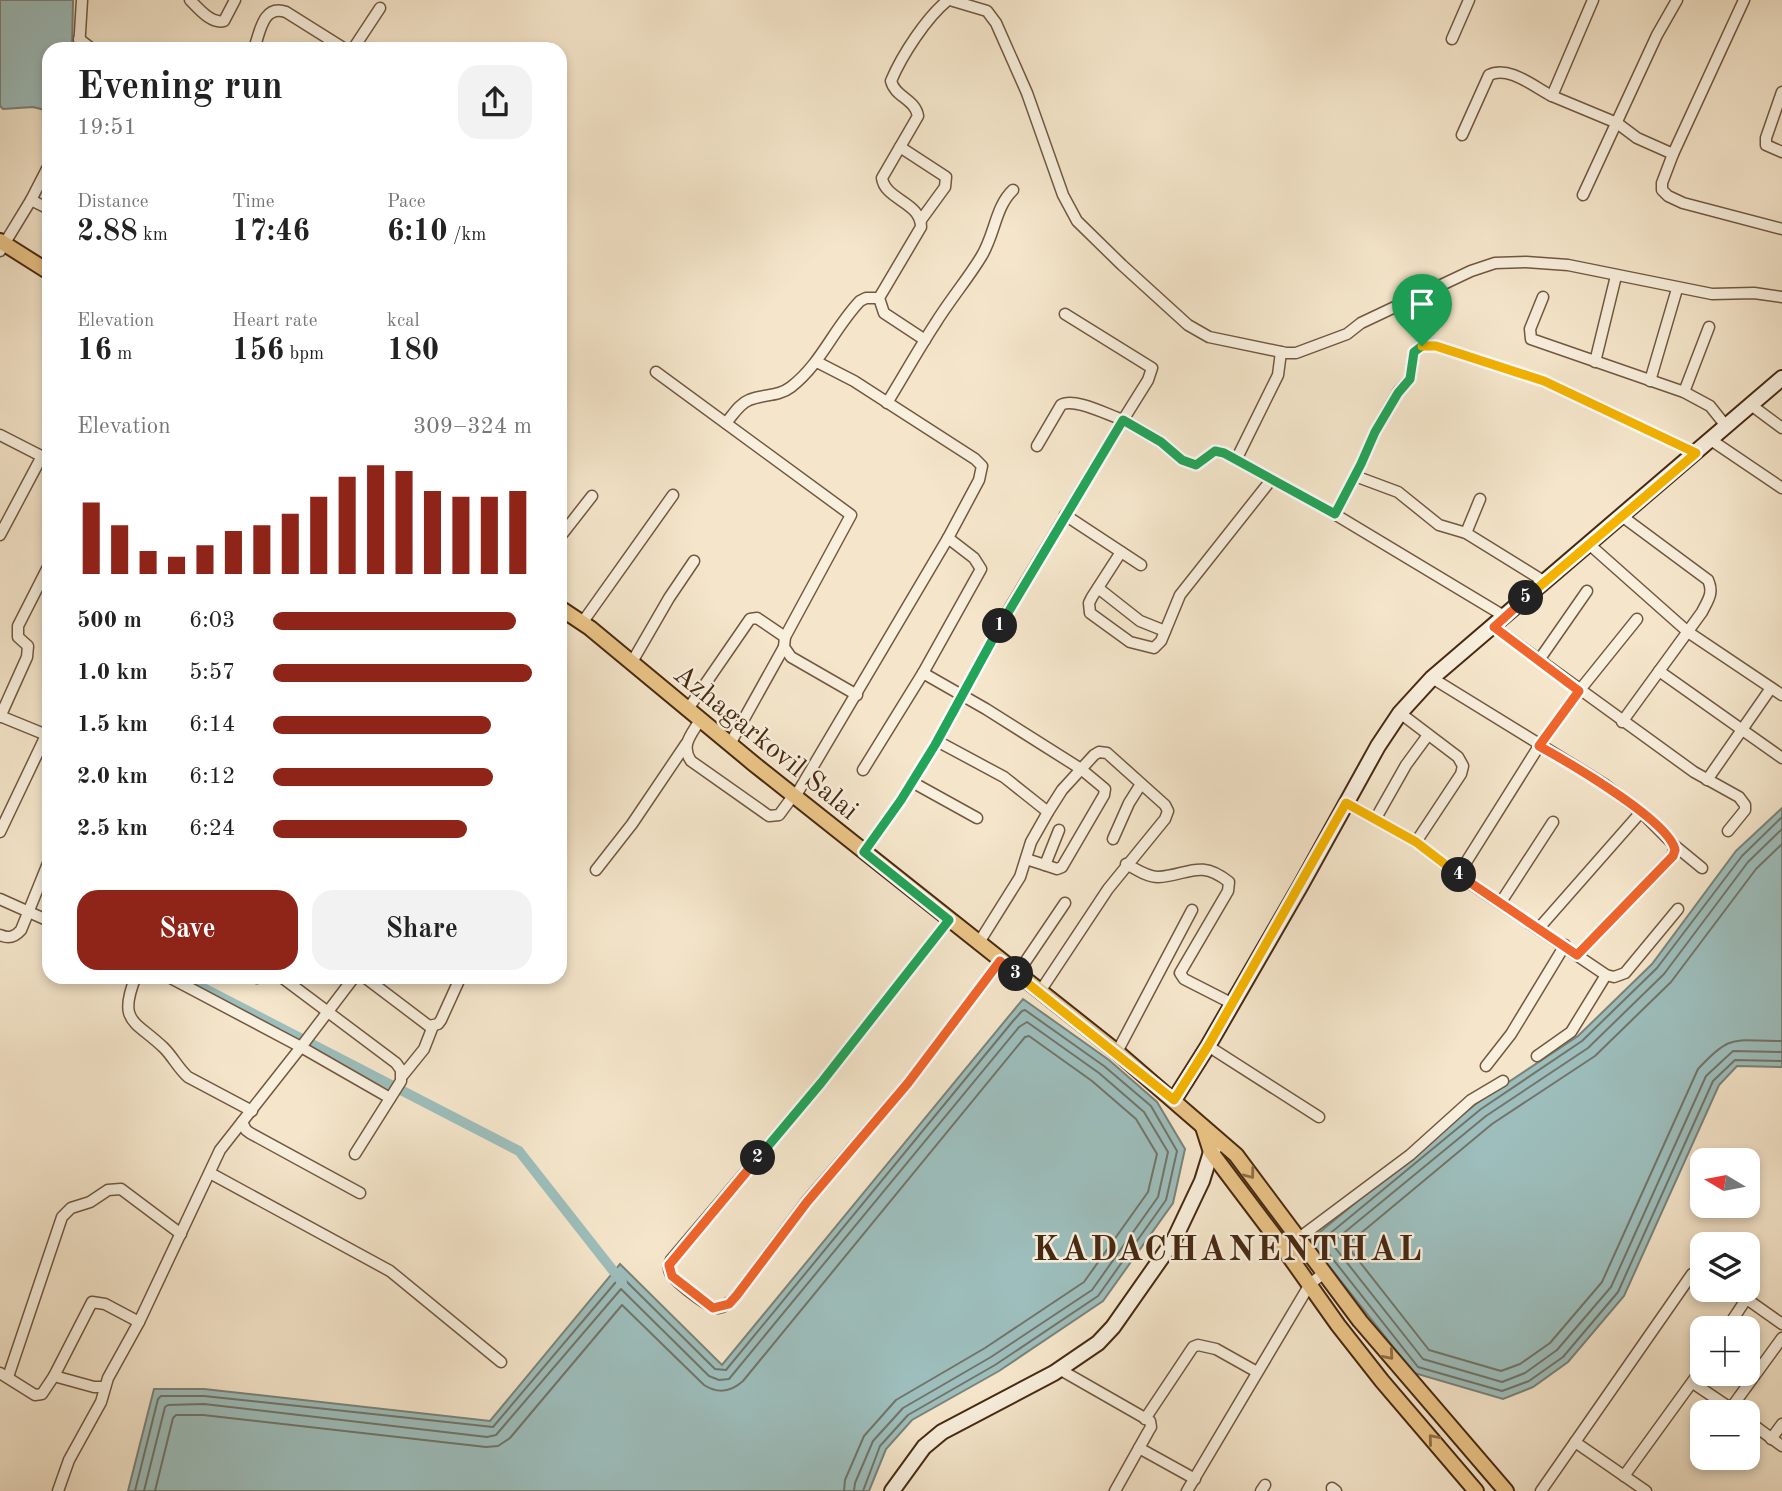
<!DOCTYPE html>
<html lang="en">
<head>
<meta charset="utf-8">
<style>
	:root { --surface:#fff; --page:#f2f2f2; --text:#222; --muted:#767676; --accent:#8f2418 }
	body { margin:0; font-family:"Old Standard TT",serif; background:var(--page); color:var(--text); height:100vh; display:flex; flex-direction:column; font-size:26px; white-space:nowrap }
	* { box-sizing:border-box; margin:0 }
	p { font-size:23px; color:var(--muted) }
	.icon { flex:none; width:38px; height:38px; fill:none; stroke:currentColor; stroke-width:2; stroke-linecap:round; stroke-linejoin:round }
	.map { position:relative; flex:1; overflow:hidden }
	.sheet { position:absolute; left:42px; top:42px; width:525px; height:942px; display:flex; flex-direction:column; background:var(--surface); border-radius:21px; box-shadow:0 4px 10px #0003 }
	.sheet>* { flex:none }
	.needle { width:46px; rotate:280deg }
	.fabs { position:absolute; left:1690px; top:1148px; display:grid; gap:14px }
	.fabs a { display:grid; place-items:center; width:70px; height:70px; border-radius:14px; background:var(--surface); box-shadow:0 4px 10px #0003; font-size:35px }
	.pin { position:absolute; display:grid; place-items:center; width:60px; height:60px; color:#fff; margin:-72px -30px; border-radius:50% 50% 50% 0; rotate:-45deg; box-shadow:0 0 7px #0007 }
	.pin .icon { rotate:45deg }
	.km { position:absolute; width:35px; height:35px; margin:-18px; border-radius:50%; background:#222; color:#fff; font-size:19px; line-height:35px; text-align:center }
	.round { display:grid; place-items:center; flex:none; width:74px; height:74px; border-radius:21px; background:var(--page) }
	.headline { display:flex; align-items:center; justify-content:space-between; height:119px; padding:0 35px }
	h1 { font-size:38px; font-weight:700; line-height:52px }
	.stats { display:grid; grid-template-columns:repeat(3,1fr); gap:10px; height:119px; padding:7px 35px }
	.stats div { display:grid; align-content:center }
	.stats b { font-size:30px; font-weight:700 }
	.stats small { font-size:19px; font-weight:400 }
	.stats p { font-size:19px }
	.chart { height:196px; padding:14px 35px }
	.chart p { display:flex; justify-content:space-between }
	.chart svg { width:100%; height:126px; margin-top:7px; stroke:var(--accent); stroke-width:6 }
	.action { display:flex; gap:14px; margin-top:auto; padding:14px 35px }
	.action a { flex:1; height:80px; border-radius:21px; background:var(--accent); color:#fff; font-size:28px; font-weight:700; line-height:80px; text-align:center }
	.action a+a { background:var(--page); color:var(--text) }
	ul { padding:0 35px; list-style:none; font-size:23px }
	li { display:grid; grid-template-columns:112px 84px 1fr; align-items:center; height:52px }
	li i { height:18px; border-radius:9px; background:var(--accent) }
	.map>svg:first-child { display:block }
</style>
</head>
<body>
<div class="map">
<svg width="1782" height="1491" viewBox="0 0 1782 1491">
	<rect width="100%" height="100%" fill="#f5e6cb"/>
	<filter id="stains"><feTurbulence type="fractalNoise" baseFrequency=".00286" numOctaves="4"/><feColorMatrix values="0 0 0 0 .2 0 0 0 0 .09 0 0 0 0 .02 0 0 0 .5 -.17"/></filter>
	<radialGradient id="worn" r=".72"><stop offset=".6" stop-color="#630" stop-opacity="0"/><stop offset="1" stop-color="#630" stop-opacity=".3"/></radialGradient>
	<!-- water -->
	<g fill="#9dbebc" stroke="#7b8278" stroke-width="2">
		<path d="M 0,0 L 73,0 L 72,49 L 49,49 L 49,111 L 33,107 L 3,109 L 0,106 Z"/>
		<path d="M 1782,808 L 1782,1067 L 1737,1066 L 1719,1085 L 1624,1296 L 1568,1362 L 1533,1387 L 1503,1399 L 1414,1373 L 1309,1241 L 1477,1103 L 1578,1036 L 1652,964 L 1736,851 Z"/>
		<path d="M 1023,999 L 1109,1060 L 1157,1102 L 1185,1149 L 1173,1203 L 1103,1301 L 999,1371 L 912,1420 L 886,1449 L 869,1491 L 128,1491 L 154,1389 L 204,1389 L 490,1421 L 620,1264 L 722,1365 Z"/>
	</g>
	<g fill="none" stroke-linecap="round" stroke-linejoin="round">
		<!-- shore -->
		<g stroke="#727467" stroke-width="2">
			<path d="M 1782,817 L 1742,856 L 1657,968 L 1582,1041 L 1481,1109 L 1322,1240 L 1321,1244 L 1418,1367 L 1502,1391 L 1529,1381 L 1563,1357 L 1618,1292 L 1713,1081 L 1735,1060 L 1782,1061"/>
			<path d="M 1782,829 L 1748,862 L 1664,974 L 1588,1048 L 1486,1116 L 1334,1241 L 1333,1245 L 1423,1359 L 1502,1382 L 1525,1373 L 1557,1350 L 1611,1287 L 1706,1076 L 1733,1051 L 1782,1052"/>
			<path d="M 1782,844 L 1756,869 L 1671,982 L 1595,1056 L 1492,1124 L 1349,1243 L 1348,1247 L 1429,1350 L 1501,1371 L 1520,1364 L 1550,1343 L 1602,1282 L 1698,1069 C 1733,1031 1735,1042 1782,1041"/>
			<path d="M 135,1491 L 158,1399 L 161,1396 L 204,1396 L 493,1427 L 621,1276 L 715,1369 L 726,1370 L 1013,1021 L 1022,1011 L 1025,1010 L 1104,1066 L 1151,1106 L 1177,1151 L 1166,1200 L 1098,1296 L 995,1365 L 908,1415 L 880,1446 L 863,1491"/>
			<path d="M 144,1491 L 165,1407 L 168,1405 L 204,1404 L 487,1437 L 496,1435 L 621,1289 L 709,1376 L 719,1380 L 729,1379 L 1019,1027 L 1027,1022 L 1099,1073 L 1144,1112 L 1168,1152 L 1158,1197 L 1092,1290 L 991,1357 L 903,1408 L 873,1441 L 855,1483 L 854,1491"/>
			<path d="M 155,1491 L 173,1418 L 176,1415 L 203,1415 L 486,1447 L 498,1446 L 510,1438 L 622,1305 L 704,1385 C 718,1394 731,1392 743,1381 L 1025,1037 L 1029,1036 L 1092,1081 L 1136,1119 L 1157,1154 L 1148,1192 L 1084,1282 L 985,1348 L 896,1400 L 864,1436 L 845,1480 L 844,1491"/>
		</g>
		<!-- canal -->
		<path stroke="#9dbebc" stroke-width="10" d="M 180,976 L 519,1151 L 622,1282"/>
		<!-- minor casing -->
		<g stroke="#725840" stroke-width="13">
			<g id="minor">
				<path d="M 190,0 C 199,9 211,24 224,21 L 235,0"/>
				<path d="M 950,0 L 987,11 L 996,23 L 1027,93 L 1063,195 L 1077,221 L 1122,265 L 1188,325 L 1209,337 L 1286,353 L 1296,353 L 1347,334 L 1361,323 L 1471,271 L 1495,263 L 1526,262 L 1568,265 L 1712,294 L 1754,293 L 1782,297"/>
				<path d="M 1593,0 L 1552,96 L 1617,123 L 1637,138 L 1673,154"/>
				<path d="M 1744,0 L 1673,154 L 1662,183 L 1662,190 L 1668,196 L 1683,203 L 1782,229"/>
				<path d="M 79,39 L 92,49"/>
				<path d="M 1452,39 L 1469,0"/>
				<path d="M 79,49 L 82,0"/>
				<path d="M 254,49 C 260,32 263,4 286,12 L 345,49"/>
				<path d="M 353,49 L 380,8"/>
				<path d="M 1782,92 L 1766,138 L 1766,145 L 1782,152"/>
				<path d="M 1462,135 L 1489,75 C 1509,65 1534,87 1552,96"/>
				<path d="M 900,147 L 946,177 L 945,187 L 921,220"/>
				<path d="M 1583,195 L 1657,35 L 1677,0"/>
				<path d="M 31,200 L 49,209"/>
				<path d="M 0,251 L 31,200 L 49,165"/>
				<path d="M 1543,297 L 1530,329 L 1531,339 L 1684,392 L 1710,406 L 1726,426"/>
				<path d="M 925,340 L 884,313 L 879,298 L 921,227 C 921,202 885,200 882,178 L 918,116 C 915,99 895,97 891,81 C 902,55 926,18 948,0"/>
				<path d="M 1595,362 L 1616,276"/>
				<path d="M 656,372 L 851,515 L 785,637 L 784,647 L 791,657 L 857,695"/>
				<path d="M 1650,381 L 1677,289"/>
				<path d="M 1684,392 L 1709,327"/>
				<path d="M 887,403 C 903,377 918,350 935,324 C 949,301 967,280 981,257 C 995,235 995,207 1013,190"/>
				<path d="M 1751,405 L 1782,428"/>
				<path d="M 726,423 C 733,415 739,404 749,400 C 763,394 778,397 791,387 C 821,364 834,328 860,301 L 866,298 L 879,298"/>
				<path d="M 0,435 L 49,460"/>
				<path d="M 1711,440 L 1782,488"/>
				<path d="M 1037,446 L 1061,405 C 1074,397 1108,415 1123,420 L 1148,380 L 1152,368 L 1065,314"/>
				<path d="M 1236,460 L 1278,375 L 1281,352"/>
				<path d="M 1355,476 L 1398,492 L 1439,525 L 1466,533 L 1545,582"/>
				<path d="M 1335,514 L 1361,464 L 1375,432 L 1398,392 L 1410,379 L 1414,352 L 1422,346 L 1436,346 L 1544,381 L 1696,453"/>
				<path d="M 1065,515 L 1141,565"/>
				<path d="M 1466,533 L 1480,499"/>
				<path d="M 0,535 L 42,456"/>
				<path d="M 560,537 L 592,496"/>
				<path d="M 1590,545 L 1688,632 L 1782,695"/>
				<path d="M 1121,552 L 1092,597 L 1089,603 L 1090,613 L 1130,642 L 1154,648 L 1161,641 L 1180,595 L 1271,480"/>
				<path d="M 1098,588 L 1140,621 L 1165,631"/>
				<path d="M 582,623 L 673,495"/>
				<path d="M 1494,627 L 1694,772 L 1739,797 L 1745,805 L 1745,810 L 1728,831"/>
				<path d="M 1539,660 L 1587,591"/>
				<path d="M 632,662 L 669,598 L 694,561"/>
				<path d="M 1659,671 L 1782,758"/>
				<path d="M 923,673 L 986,709 L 1081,769 L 1105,789 L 1104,795 L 1062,867 L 1057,869 L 1045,865"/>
				<path d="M 1432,678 L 1604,784 L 1641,812 L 1674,845 L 1673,856 L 1577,955"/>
				<path d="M 688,709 L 750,619 L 757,618 L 785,637"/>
				<path d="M 1400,713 L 1458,757 L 1463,766 L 1461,774 L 1416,842"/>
				<path d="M 0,716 L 49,736"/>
				<path d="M 0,717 L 27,657 L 28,646 L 18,637 L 18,626 L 49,565"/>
				<path d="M 700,720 C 692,734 680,745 691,761 L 769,816 L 779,815 L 793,796"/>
				<path d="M 1622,722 L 1702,612 C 1708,600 1714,593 1708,580 L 1623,517"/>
				<path d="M 937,741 L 1004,777 L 1048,812"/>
				<path d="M 730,744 L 784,647"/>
				<path d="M 863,770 L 923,673 L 981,569 L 974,558 L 948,538"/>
				<path d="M 1707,780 L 1771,688"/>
				<path d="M 912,782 L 977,818"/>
				<path d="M 795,797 L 948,538 L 979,480 L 982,466 L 975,459 L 854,381 L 817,362"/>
				<path d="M 1346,803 L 1416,842 L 1458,875 L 1606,975 L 1614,977 L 1625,973 L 1678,909"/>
				<path d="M 1376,818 L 1406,765 L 1428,735"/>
				<path d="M 0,832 L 49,729"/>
				<path d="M 1113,839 L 1129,803 L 1141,784"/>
				<path d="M 1674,845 L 1702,868"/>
				<path d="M 864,852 L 901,800 L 935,745 L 1011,606 L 1123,420 L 1161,442 L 1182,460 L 1196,465 L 1215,451 L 1224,453 L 1326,509 L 1504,616"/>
				<path d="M 1026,859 L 1045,865 L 1059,830"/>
				<path d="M 1126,864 C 1136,869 1147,877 1158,877 C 1187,876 1199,858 1229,882 L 1228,891 L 1180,973 L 1184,979 L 1233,1004"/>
				<path d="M 596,870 L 632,824 L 686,744"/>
				<path d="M 1458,875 L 1539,746 L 1579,691 L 1637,619"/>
				<path d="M 0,899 L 49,921"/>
				<path d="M 1501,902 L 1553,822"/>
				<path d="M 949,920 L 821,1083 L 671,1260 L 669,1265 C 669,1270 669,1272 672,1276 C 678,1283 710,1310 718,1308 C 726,1307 731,1301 737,1295 L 806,1202 L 908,1083 L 1000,961"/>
				<path d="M 1539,928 L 1641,812"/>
				<path d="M 0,935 C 9,939 15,937 21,930 L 49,861"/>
				<path d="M 978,944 L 1020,877 L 1031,842 L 1048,812 L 1062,790 L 1094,755 L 1099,752 L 1107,753 L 1165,805 L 1168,811 L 1165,819 L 1108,889 L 1039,993"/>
				<path d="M 1017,974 L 1065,903"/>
				<path d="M 136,976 C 117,1023 135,1020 164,1048 C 173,1057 178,1068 188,1077 L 252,1111"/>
				<path d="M 167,976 L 301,1047 L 355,976"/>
				<path d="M 249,976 L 257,978 L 261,976"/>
				<path d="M 280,976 L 396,1063 L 401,1070 L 401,1081 L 355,1154"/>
				<path d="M 363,976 L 429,1026 L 438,1024 L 441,1020 L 461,976"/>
				<path d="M 1208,1046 L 1319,1117"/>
				<path d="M 1117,1052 L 1192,910"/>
				<path d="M 1537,1056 L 1571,1032 L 1606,975"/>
				<path d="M 1486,1066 L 1511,1034 L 1565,945"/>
				<path d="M 403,1075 L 424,1049 L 433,1026"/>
				<path d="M 210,1173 L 390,1271 L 501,1362"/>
				<path d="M 360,1193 L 250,1133 L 246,1130 L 242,1122 L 301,1047 L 390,1098"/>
				<path d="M 1299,1238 L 1410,1155 L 1471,1100 L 1503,1081"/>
				<path d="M 1734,1290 L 1782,1324"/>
				<path d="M 1727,1328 L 1747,1298"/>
				<path d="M 1059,1369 L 1150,1421 L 1151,1427 L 1148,1432 L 1115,1491"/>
				<path d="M 0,1373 L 35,1395 L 42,1394 L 54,1376 L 94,1387 L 105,1387"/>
				<path d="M 54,1376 L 92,1302 L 105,1304 L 139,1322"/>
				<path d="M 8,1377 L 62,1217 L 71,1208 L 90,1202 L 108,1190 L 121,1189 L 181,1234"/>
				<path d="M 1693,1383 L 1736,1412"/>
				<path d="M 1731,1408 L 1782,1338"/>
				<path d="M 1145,1419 L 1193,1347 L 1198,1345 L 1216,1349 L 1257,1372"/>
				<path d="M 1748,1421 L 1782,1446"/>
				<path d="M 1771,1439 L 1782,1424"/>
				<path d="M 1575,1442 L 1646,1491"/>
				<path d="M 1139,1448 L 1195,1479"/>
				<path d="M 1624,1476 L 1703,1367"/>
				<path d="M 1332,1488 L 1336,1491"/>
				<path d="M 58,1491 L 69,1460 L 101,1402 L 108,1378 L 139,1322 L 220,1150 L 242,1122"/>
				<path d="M 1187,1491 L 1310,1284 L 1324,1273"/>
				<path d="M 1261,1491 L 1265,1485"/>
				<path d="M 1541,1491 L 1692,1274 L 1699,1271 L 1703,1271"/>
			</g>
		</g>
		<!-- secondary casing -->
		<g stroke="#472912" stroke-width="18">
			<g id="secondary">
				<path d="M 1174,1100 L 1208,1046 L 1301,885 L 1378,746 L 1400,713 L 1432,678 L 1782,378"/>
				<path d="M 892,1491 L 924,1447 L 942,1432 L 1054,1373 L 1098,1343 L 1113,1327 L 1174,1240 L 1202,1181 L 1211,1152 L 1217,1144"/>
			</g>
		</g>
		<!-- primary casing -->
		<g stroke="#472912" stroke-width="18">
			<g id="primary">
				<path d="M 0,241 L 49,272"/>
				<path d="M 560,608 L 590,628 L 754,764 L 1117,1052 L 1236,1155 L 1360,1321 L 1506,1491"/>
				<path d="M 1203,1127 L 1211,1152 L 1282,1246 L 1338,1325 L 1382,1381 L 1476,1491"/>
			</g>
		</g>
		<!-- minor -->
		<use href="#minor" stroke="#f8efdd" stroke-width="10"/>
		<!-- secondary -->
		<use href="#secondary" stroke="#f8efdd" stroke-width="14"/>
		<!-- primary -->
		<use href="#primary" stroke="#eac386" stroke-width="14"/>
	</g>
	<!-- one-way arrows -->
	<defs><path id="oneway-chevron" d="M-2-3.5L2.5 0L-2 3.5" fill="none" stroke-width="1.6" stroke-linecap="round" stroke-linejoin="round" transform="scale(1.75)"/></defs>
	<g stroke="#906e46">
		<use href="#oneway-chevron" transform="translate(1250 1174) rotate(53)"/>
		<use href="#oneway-chevron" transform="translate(1389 1355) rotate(49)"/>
		<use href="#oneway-chevron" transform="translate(1433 1439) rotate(-130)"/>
	</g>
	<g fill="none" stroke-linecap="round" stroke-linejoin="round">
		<!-- split-1 casing -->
		<g stroke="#fff" stroke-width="14">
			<path id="split-1" d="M 1000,626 L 1123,420 L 1161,442 L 1182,460 L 1196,465 L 1215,451 L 1224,453 L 1335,514 L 1361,464 L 1375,432 L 1398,393 L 1410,379 L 1414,352 L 1422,346"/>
		</g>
		<!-- split-2 casing -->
		<g stroke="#fff" stroke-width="14">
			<path id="split-2" d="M 758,1158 L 821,1083 L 949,920 L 864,852 L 901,800 L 935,745 L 1000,626"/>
		</g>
		<!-- split-3 casing -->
		<g stroke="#fff" stroke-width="14">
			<path id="split-3" d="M 758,1158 L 669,1265 L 672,1276 L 713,1308 L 729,1304 L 737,1295 L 807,1202 L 908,1083 L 1000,961 L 1016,974"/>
		</g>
		<!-- split-4 casing -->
		<g stroke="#fff" stroke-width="14">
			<path id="split-4" d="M 1016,974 L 1174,1100 L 1208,1046 L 1346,803 L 1416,842 L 1459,875"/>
		</g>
		<!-- split-5 casing -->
		<g stroke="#fff" stroke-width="14">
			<path id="split-5" d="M 1459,875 L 1577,955 L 1673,856 L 1675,850 C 1670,821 1566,761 1539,746 L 1579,691 L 1494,627 L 1526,598"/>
		</g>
		<!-- split-6 casing -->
		<g stroke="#fff" stroke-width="14">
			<path id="split-6" d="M 1422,346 L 1436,346 L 1544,381 L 1696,453 L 1526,598"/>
		</g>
		<!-- split-1 -->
		<use href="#split-1" stroke="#22a559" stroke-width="9"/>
		<!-- split-2 -->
		<use href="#split-2" stroke="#22a559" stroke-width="9"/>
		<!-- split-3 -->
		<use href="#split-3" stroke="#f0652b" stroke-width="9"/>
		<!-- split-4 -->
		<use href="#split-4" stroke="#f5b400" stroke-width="9"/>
		<!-- split-5 -->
		<use href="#split-5" stroke="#f0652b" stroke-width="9"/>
		<!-- split-6 -->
		<use href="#split-6" stroke="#f5b400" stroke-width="9"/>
	</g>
	<g text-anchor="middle" stroke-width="5" stroke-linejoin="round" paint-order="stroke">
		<!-- street labels -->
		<g font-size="28" fill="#472912" stroke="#f8efdd">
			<text transform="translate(767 741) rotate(39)" y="10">Azhagarkovil Salai</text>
		</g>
		<!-- district labels -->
		<g font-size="35" font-weight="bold" letter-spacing="2" fill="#472912" stroke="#f8efdd">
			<text x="1228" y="1260">KADACHANENTHAL</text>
		</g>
	</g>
	<rect width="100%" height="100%" filter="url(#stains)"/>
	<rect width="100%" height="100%" fill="url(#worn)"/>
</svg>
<div class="fabs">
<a><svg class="needle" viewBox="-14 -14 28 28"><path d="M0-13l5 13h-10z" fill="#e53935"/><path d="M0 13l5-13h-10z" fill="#767676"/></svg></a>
<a><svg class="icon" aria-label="layers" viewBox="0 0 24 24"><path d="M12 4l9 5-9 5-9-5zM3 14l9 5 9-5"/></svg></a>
<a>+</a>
<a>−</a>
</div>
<div class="pin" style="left:1422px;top:346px;background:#1e9e55"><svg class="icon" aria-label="arrive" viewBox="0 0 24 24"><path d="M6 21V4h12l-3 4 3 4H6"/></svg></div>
<b class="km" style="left:1000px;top:626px">1</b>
<b class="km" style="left:758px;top:1158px">2</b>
<b class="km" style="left:1016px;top:974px">3</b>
<b class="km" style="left:1459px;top:875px">4</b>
<b class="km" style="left:1526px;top:598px">5</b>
<section class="sheet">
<div class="headline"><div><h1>Evening run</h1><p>19:51</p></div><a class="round"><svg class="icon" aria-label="share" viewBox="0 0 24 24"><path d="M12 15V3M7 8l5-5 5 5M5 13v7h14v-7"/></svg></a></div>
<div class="stats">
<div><p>Distance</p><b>2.88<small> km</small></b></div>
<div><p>Time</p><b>17:46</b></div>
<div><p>Pace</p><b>6:10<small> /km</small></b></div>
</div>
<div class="stats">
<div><p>Elevation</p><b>16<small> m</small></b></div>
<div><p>Heart rate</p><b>156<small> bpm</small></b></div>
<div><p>kcal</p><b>180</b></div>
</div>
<div class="chart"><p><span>Elevation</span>309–324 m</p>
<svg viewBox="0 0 160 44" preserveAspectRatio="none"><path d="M5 44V19M15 44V27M25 44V36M35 44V38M45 44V34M55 44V29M65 44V27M75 44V23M85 44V17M95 44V10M105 44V6M115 44V8M125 44V15M135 44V17M145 44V17M155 44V15"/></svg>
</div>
<ul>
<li><b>500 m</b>6:03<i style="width:94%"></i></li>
<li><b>1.0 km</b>5:57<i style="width:100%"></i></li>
<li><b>1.5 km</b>6:14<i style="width:84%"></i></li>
<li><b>2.0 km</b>6:12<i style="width:85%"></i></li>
<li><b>2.5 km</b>6:24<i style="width:75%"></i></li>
</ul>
<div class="action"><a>Save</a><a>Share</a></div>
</section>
</div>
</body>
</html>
